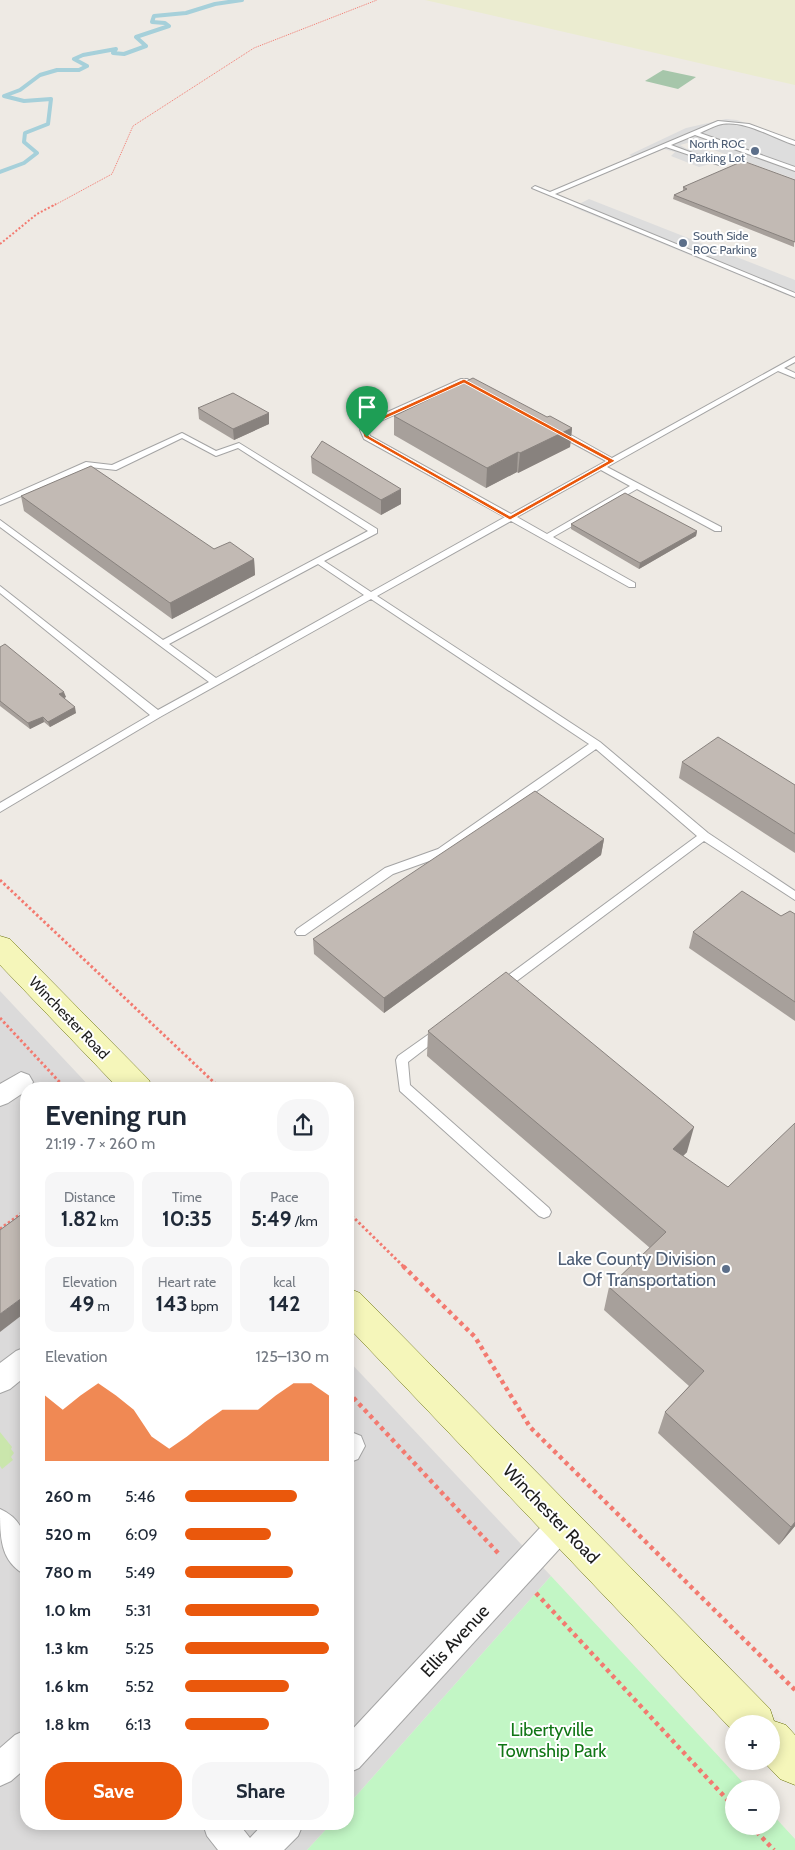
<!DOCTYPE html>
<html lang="en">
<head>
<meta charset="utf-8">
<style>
	:root { --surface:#fff; --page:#f6f6f7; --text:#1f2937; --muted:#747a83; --accent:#ea580c }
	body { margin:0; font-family:Cabin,sans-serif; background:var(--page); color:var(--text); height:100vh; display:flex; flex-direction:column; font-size:19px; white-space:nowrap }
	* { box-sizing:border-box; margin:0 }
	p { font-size:16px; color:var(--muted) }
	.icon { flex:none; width:28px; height:28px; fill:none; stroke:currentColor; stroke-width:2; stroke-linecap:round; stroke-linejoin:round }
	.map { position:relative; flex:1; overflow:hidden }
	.sheet { position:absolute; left:20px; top:1082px; width:334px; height:748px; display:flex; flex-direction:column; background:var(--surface); border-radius:20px; box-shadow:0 2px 12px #0003 }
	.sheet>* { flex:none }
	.tools { position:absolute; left:725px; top:1715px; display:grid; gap:10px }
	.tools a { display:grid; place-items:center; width:55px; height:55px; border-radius:50%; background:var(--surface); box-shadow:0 2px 12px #0003; font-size:25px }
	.pin { position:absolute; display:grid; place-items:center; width:42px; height:42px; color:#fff; margin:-51px -21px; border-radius:50% 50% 50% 0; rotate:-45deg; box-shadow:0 0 5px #0007 }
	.pin .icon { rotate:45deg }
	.round { display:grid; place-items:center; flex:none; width:52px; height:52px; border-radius:20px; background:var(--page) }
	.headline { display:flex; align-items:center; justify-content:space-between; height:85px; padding:0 25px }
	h1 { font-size:28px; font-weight:700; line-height:38px }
	.metrics { display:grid; grid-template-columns:repeat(3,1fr); gap:8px; height:85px; padding:5px 25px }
	.metrics div { display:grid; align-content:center; border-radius:12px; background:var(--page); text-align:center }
	.metrics b { font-size:21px; font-weight:700 }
	.metrics small { font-size:14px; font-weight:400 }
	.metrics p { font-size:14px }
	.chart { height:140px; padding:10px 25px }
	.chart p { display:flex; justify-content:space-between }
	.chart svg { width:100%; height:90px; margin-top:5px; fill:var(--accent); opacity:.7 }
	.primary-button { display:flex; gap:10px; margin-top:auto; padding:10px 25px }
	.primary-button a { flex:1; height:58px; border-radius:20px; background:var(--accent); color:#fff; font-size:20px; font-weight:700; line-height:58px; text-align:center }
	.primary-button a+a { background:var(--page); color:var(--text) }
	ul { padding:0 25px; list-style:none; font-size:16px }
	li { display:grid; grid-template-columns:80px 60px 1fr; align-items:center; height:38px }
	li i { height:12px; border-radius:6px; background:var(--accent) }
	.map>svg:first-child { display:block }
</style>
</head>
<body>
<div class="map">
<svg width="795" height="1850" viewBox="0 0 795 1850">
	<rect width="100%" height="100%" fill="#eeeae4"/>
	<!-- residential -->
	<g fill="#dbdada">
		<path d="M 0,991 L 92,1089 L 26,1089 L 26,1824 L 331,1824 L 307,1850 L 0,1850 Z"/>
		<path d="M 348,1360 L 551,1576 L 348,1805 Z"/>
	</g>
	<!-- farmland -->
	<path fill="#ebecd0" d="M 425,0 L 795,0 L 795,85 Z"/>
	<!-- grass -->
	<path fill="#cae6ac" d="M 0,1432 L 12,1447 L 11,1449 L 14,1453 L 11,1457 L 13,1460 L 2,1469 L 0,1466 Z"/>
	<!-- cemetery -->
	<path fill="#a6c6aa" d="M 663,70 L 696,77 L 678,89 L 645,81 Z"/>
	<!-- park -->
	<path fill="#c2f6c5" d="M 551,1576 L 749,1789 L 734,1789 L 734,1826 L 771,1826 L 771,1813 L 795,1839 L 795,1850 L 307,1850 L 331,1824 L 348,1824 L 348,1805 Z"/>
	<!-- parking -->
	<g fill="#ddd">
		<path d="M 726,119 L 737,120 L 795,141 L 795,179 L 708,148 L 716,145 L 707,142 L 695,141 L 680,145 L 687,149 L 696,146 L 728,159 L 699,167 L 671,156 L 675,152 L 664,149 L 639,159 L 629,155 L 686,128 Z"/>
		<path d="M 589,199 L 795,280 L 795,291 L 787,295 L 573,207 Z"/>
	</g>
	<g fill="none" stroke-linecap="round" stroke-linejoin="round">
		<!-- stream -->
		<path stroke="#a6d0da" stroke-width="4" d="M 0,172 L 24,163 L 37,153 L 24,142 L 25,133 L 48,124 L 51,99 L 24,101 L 4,96 L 20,90 L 40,75 L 57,70 L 79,70 L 87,66 L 74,59 L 83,55 L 116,49 L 113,53 L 124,54 L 146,46 L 136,37 L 169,26 L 165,23 L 152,22 L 154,16 L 186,13 L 215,4 L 242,0"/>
		<!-- service casing -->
		<g stroke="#a4a4a4" stroke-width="2">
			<g id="service">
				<path d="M 718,121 L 749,124 L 795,141 L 795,145 C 772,138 743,118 718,125 C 712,127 706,130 700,133 L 795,167 L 795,171 L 695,135 L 671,145 L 722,164 L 722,166 L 666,147 L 555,194 L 795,293 L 795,297 L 532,188 L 535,186 L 550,192 Z"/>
				<path d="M 795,357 L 795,362 L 784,368 L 795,373 L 795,378 L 778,371 L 607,467 L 721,527 L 721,531 L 715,531 L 637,489 L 553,537 L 635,583 L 635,587 L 629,587 L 511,521 L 377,596 L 600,742 L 708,833 L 795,891 L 795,900 L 704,841 L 506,989 L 498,989 L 496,986 L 498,983 L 697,836 L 596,749 L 446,855 L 393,874 L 305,935 L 297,935 L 295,932 L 297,929 L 385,868 L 438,849 L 589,744 L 371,599 L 160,717 L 0,812 L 0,803 L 150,715 L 0,593 L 0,586 L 158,710 L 209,682 L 0,527 L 0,520 L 163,640 L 368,531 L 238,448 L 216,456 L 182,438 L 116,470 L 90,467 L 0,505 L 0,500 L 86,462 L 112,465 L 182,433 L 216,451 L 239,443 L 377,529 L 377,533 L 324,561 L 371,592 L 505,517 L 364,439 L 360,430 L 363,423 L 461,379 L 467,379 L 482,387 L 482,391 L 479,391 L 464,384 L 369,426 L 368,430 L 370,436 L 511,514 L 606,461 L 556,434 L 556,430 L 562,430 L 612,458 ZM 601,470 L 630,486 L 547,534 L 517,517 ZM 318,564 L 364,595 L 216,678 L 169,644 Z"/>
				<path d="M 439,1027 L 443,1029 L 445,1032 L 443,1035 L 408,1062 L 410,1085 L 549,1208 L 551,1212 L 549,1216 L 544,1218 L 539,1216 L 400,1091 L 396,1060 L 398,1056 Z"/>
			</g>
		</g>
		<!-- minor casing -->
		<g stroke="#a4a4a4" stroke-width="2">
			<g id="minor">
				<path d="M 21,1072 L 29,1075 L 33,1082 L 29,1089 L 26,1089 L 26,1091 L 8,1103 L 0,1106 L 0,1084 Z"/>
				<path d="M 26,1347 L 26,1376 L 10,1389 L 0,1393 L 0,1363 L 16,1351 Z"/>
				<path d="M 351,1432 L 361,1436 L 365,1446 L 358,1459 L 348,1463 L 348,1433 Z"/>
				<path d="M 0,1509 C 29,1522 28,1548 26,1575 C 0,1562 0,1537 0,1509 Z"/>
				<path d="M 562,1510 L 572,1515 L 577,1525 L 572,1535 L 359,1768 L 348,1773 L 348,1734 L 552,1515 Z"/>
				<path d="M 26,1730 L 26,1768 L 11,1781 L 0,1786 L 0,1748 L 15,1735 Z"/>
				<path d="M 203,1824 L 239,1824 L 250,1838 L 263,1824 L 303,1824 L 298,1836 L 284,1850 L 218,1850 L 207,1836 Z"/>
			</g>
		</g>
		<!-- secondary casing -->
		<g stroke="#676f0a" stroke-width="1">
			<g id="secondary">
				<path d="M 0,936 L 10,939 L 149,1080 L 153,1089 L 119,1089 L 0,965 Z"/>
				<path d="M 348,1288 L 360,1293 L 770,1709 L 774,1721 L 786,1725 L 795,1735 L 795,1785 L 780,1779 L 763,1761 L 771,1761 L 771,1724 L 734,1724 L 734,1732 L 348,1327 Z"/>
			</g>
		</g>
		<!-- path-far3 -->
		<path stroke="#f37a70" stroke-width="1" stroke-dasharray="1 1" stroke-linecap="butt" d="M 53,206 L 112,174 L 133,126 L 254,48 L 377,0"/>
		<!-- path-far2 -->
		<path stroke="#f37a70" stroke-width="2" stroke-dasharray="2 2" stroke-linecap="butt" d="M 0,244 L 37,214 L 56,204"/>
		<!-- path-far1 -->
		<g stroke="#f37a70" stroke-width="3" stroke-dasharray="2.5 2.5" stroke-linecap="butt">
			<path d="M 0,880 L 221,1089"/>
			<path d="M 0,1018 L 66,1089"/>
			<path d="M 348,1212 L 404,1267"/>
			<path d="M 0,1229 L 26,1210"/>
		</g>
		<!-- path -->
		<g stroke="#f37a70" stroke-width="4.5" stroke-dasharray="4 4" stroke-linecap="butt">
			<path d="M 403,1266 L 475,1337 L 530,1427 L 795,1690"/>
			<path d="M 348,1392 L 499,1554"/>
			<path d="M 536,1593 L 734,1807"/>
			<path d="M 751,1826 L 774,1850"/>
		</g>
		<!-- service -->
		<use href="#service" fill="#fff" fill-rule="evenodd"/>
		<!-- minor -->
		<use href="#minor" fill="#fff" fill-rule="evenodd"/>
		<!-- secondary -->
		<use href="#secondary" fill="#f5f6ba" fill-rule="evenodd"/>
	</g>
	<!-- wall -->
	<g fill="#a7a09b">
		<path d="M 795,180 L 794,247 L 673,199 L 674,195 L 683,191 L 683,187 Z"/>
		<path d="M 198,408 L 269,413 L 269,424 L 234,440 L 199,419 Z"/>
		<path d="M 394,416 L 547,417 L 572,428 L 570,447 L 518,473 L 517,472 L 486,488 L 394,435 Z"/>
		<path d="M 311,457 L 401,504 L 381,515 L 312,473 Z"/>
		<path d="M 21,496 L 214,549 L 254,559 L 255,575 L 172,619 L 24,511 Z"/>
		<path d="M 571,524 L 697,531 L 696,536 L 639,569 L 571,529 Z"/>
		<path d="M 0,647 L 66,697 L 64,698 L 76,713 L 50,727 L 44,722 L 30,729 L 0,706 Z"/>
		<path d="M 682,762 L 795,785 L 795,853 L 679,778 Z"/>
		<path d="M 604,839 L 601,855 L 384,1013 L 314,954 L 313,939 Z"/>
		<path d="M 795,914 L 795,1021 L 689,948 L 693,932 L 781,916 Z"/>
		<path d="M 428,1031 L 687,1152 L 683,1156 L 795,1526 L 779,1545 L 658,1433 L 665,1412 L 689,1386 L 604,1310 L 609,1287 L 650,1248 L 427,1056 Z"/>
	</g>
	<!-- shaded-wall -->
	<g fill="#88827e">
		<path d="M 269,413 L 269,424 L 234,440 L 233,429 Z"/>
		<path d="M 572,428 L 570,447 L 518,473 L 520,453 Z"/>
		<path d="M 518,452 L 517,472 L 486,488 L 487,468 Z"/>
		<path d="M 401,489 L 401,504 L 381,515 L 381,500 Z"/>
		<path d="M 697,531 L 696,536 L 639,569 L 640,563 Z"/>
		<path d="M 254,559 L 255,575 L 172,619 L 170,603 Z"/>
		<path d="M 64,692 L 66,697 L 60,700 L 59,694 Z"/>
		<path d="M 75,707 L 76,713 L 50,727 L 48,722 Z"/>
		<path d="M 43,717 L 44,722 L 30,729 L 28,723 Z"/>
		<path d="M 604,839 L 601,855 L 384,1013 L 384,998 Z"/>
		<path d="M 694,1127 L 687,1152 L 666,1173 L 673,1149 Z"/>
		<path d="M 26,1295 L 26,1312 L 0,1332 L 0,1314 Z"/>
		<path d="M 795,1522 L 795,1526 L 779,1545 L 791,1527 Z"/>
	</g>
	<!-- building -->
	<g fill="#c2bab4" stroke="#88827e">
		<path d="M 743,161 L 795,180 L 795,242 L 674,195 L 687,189 L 683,187 Z"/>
		<path d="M 473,378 L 547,417 L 550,416 L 572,428 L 520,453 L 518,452 L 487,468 L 394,416 Z"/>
		<path d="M 233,393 L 269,413 L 233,429 L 198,408 Z"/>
		<path d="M 322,441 L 401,489 L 381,500 L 311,457 Z"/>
		<path d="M 91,466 L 214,549 L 230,542 L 254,559 L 170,603 L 21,496 Z"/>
		<path d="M 625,493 L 697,531 L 640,563 L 571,524 Z"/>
		<path d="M 5,644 L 64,692 L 59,694 L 75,707 L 48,722 L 43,717 L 28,723 L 0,701 L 0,647 Z"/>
		<path d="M 718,737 L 795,785 L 795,834 L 682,762 Z"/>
		<path d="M 535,791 L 604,839 L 384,998 L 313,939 Z"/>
		<path d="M 742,891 L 781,916 L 790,911 L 795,914 L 795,1002 L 693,932 Z"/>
		<path d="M 506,972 L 694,1127 L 673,1149 L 728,1187 L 795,1123 L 795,1522 L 791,1527 L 665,1412 L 704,1371 L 609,1287 L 666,1232 L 428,1031 Z"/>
		<path d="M 26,1211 L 26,1295 L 0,1314 L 0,1230 Z"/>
	</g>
	<!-- route -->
	<path fill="#ea580c" stroke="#fff" fill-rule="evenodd" d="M 464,379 L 614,460 L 615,461 L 510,520 L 364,437 L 362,430 L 365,424 ZM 464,383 L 608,461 L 510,516 L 369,436 L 367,430 L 369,426 Z"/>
	<!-- markers -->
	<g fill="#5c6f8a" stroke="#fff" stroke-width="2">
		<circle cx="755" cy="151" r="5"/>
		<circle cx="683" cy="243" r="5"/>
		<circle cx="726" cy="1269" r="5"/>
	</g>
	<g text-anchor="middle" stroke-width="4" stroke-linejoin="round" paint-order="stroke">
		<!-- far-service labels -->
		<g font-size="12" fill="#4e5e75" stroke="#fff" text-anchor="end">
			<text x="745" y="148">North ROC<tspan x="745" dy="14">Parking Lot</tspan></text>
			<text x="693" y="240" text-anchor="start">South Side<tspan x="693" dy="14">ROC Parking</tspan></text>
		</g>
		<!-- street labels -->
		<g font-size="15" fill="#1d1d1d" stroke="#fff">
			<text transform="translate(69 1018) rotate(46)" y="5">Winchester Road</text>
		</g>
		<!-- near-service labels -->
		<g font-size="18" fill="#4e5e75" stroke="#fff" text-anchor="end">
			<text x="716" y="1265">Lake County Division<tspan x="716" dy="21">Of Transportation</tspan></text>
		</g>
		<!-- near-street labels -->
		<g font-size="18" fill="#1d1d1d" stroke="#fff">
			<text transform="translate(551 1514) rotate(46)" y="6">Winchester Road</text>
			<text transform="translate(455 1641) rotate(-47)" y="6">Ellis Avenue</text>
		</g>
		<!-- near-park labels -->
		<g font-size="18" fill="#117616" stroke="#fff">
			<text x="552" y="1736">Libertyville<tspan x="552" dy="21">Township Park</tspan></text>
		</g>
	</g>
</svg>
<div class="tools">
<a>+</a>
<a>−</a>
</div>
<div class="pin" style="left:367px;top:437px;background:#1e9e55"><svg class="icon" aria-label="arrive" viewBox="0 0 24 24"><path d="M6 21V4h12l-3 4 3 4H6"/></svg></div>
<section class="sheet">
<div class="headline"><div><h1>Evening run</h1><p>21:19 · 7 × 260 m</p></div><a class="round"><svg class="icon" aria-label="share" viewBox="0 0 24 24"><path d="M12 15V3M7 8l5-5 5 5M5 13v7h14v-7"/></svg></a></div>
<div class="metrics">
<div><p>Distance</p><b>1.82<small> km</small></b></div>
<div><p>Time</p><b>10:35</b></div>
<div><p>Pace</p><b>5:49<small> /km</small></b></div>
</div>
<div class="metrics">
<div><p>Elevation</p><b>49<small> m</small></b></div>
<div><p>Heart rate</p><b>143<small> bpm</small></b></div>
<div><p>kcal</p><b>142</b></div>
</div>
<div class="chart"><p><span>Elevation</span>125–130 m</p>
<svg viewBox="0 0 160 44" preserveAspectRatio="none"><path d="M0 44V12L10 19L20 12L30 6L40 12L50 19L60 32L70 38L80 32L90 25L100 19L110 19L120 19L130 12L140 6L150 6L160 12V44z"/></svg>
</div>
<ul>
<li><b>260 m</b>5:46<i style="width:78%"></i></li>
<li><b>520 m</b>6:09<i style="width:60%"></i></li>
<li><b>780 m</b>5:49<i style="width:75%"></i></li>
<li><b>1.0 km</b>5:31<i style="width:93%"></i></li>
<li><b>1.3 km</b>5:25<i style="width:100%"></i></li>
<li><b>1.6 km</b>5:52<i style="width:72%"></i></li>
<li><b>1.8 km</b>6:13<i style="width:58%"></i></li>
</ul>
<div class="primary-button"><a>Save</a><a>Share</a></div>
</section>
</div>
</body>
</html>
